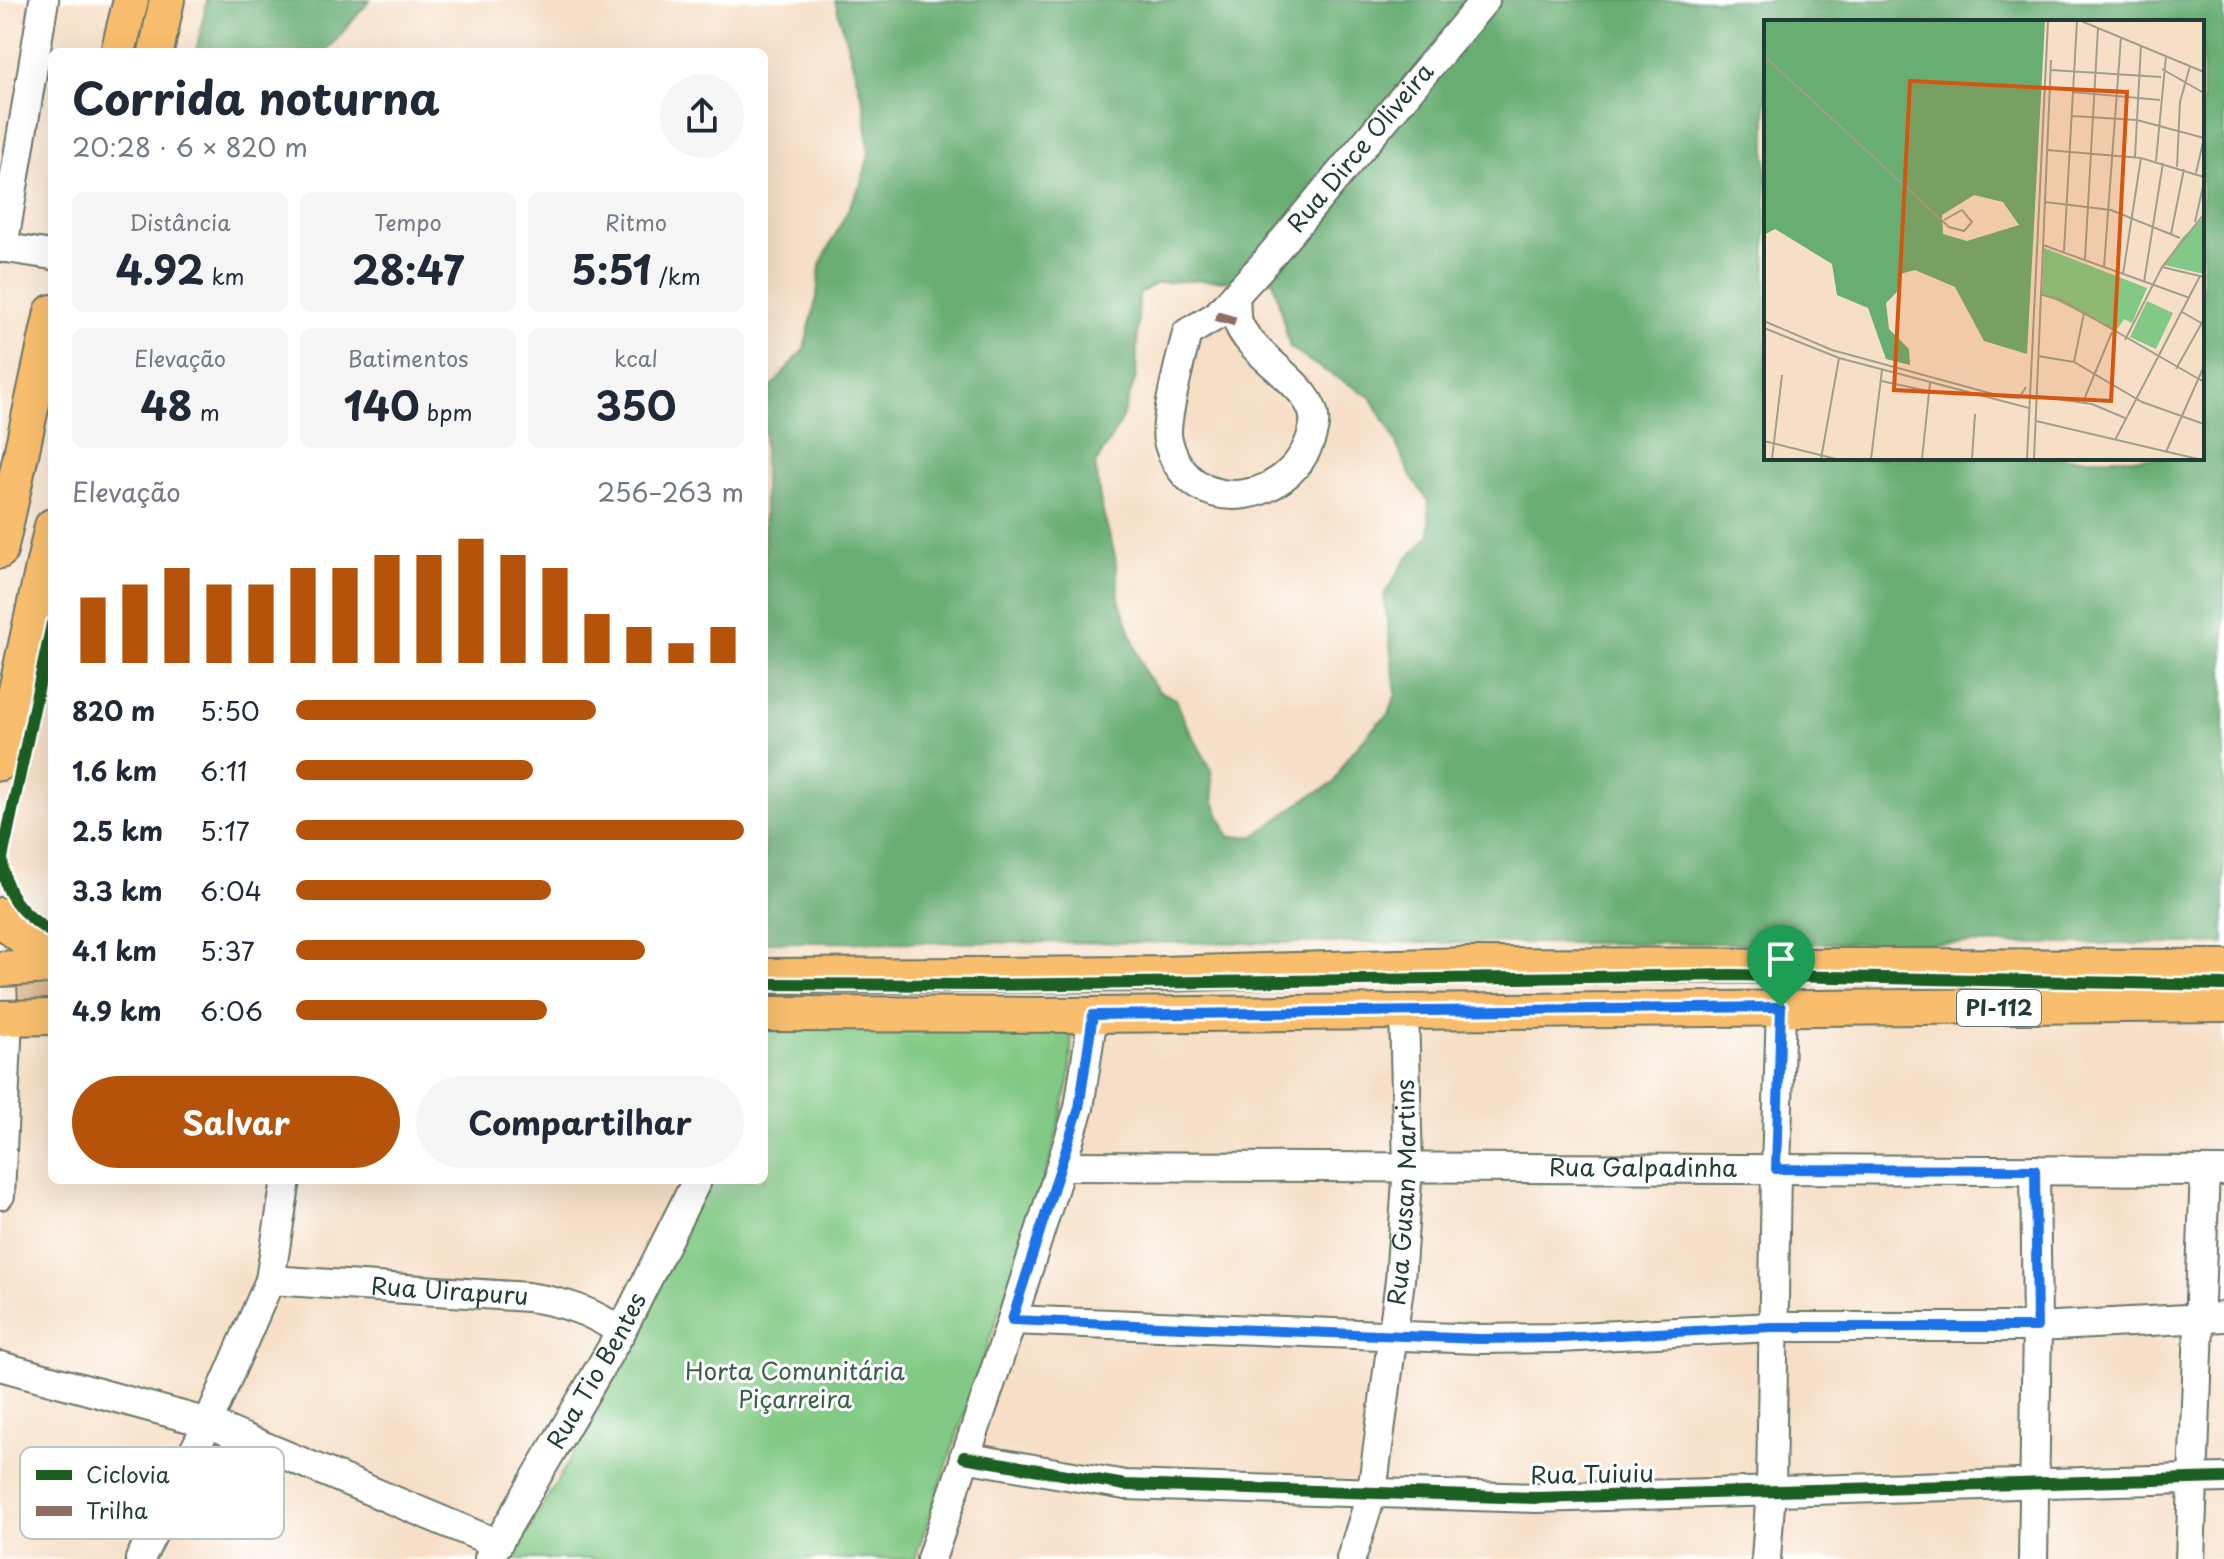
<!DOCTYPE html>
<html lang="pt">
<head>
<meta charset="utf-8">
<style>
	:root { --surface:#fff; --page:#f6f6f7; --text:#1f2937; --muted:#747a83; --accent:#b45309 }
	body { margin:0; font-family:"Playpen Sans",sans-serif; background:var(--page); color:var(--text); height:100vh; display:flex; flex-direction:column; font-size:30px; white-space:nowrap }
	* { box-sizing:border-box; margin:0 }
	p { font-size:26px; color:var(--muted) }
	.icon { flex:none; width:44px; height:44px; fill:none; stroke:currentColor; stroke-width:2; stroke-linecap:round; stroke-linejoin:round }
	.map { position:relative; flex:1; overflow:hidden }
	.panel { position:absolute; left:48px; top:48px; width:720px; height:1136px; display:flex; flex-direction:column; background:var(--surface); border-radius:12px; box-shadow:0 8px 32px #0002 }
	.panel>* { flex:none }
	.pin { position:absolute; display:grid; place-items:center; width:68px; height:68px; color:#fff; margin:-82px -34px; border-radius:50% 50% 50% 0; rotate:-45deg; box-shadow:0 0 8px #0007 }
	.pin .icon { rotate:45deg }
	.round { display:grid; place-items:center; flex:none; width:84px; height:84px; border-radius:42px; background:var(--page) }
	.headline { display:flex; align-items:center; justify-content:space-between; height:136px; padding:0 24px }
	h1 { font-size:44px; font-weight:700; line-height:60px }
	.figures { display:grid; grid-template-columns:repeat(3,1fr); gap:12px; height:136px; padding:8px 24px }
	.figures div { display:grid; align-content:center; border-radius:12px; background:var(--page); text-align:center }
	.figures b { font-size:40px; font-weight:700 }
	.figures small { font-size:22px; font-weight:400 }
	.figures p { font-size:22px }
	.chart { height:224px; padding:16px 24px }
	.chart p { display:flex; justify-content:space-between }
	.chart svg { width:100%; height:144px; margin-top:8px; stroke:var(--accent); stroke-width:6 }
	.button { display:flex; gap:16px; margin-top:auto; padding:16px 24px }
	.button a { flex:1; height:92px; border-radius:48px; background:var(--accent); color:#fff; font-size:32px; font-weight:700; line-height:92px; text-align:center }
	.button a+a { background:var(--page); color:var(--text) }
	ul { padding:0 24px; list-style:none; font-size:26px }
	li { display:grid; grid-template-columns:128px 96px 1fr; align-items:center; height:60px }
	li i { height:20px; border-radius:10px; background:var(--accent) }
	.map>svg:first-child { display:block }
</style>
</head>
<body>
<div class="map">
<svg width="2224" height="1559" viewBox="0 0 2224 1559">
	<rect width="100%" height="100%" fill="#fff"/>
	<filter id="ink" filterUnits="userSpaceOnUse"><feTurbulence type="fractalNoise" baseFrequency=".0125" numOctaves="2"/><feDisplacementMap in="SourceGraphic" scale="16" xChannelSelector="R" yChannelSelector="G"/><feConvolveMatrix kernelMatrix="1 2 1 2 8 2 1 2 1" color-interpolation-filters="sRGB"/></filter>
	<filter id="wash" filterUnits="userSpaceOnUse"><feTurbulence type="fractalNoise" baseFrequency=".006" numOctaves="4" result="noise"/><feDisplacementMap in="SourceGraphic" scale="32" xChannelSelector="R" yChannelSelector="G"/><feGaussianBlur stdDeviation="1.8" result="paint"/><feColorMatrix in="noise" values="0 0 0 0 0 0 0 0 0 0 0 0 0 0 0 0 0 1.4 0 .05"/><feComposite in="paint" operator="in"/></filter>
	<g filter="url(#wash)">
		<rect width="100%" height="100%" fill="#f6dfc6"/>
		<!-- green -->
		<path fill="#81c984" stroke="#50835c" stroke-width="2" d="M 1072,1026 L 1070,1078 L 1050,1162 L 915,1559 L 511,1559 L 592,1422 L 705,1180 L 764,1180 L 764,1027 Z"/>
		<!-- forest -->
		<g fill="#68ad72" stroke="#447553" stroke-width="2" fill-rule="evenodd">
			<path d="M 207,0 L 370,0 L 326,52 L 196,52 Z"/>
			<path d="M 835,0 L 2224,0 L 2224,944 L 764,942 L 764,396 L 804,349 L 817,297 L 820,265 L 862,182 L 869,154 L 865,109 ZM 1766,22 L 2202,22 L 2202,458 L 1766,458 ZM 1273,280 L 1290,348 L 1320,368 L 1371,397 L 1391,432 L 1411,477 L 1428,500 L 1430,535 L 1407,558 L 1384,595 L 1396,693 L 1389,715 L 1378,723 L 1346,759 L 1334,783 L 1305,799 L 1255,836 L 1229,837 L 1214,802 L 1211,769 L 1185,722 L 1176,699 L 1159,691 L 1145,674 L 1119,599 L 1115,556 L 1101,505 L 1095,465 L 1120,423 L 1136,377 L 1139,294 L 1155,284 L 1180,281 Z"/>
		</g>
		<g id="blocks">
			<!-- building -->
			<path fill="#d2ab7b" d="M 17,979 L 52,979 L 52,1006 L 18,1006 Z"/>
		</g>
	</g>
	<g filter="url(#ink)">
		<use href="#blocks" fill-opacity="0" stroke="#6a7667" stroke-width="2"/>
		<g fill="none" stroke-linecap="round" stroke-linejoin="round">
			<!-- minor casing -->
			<g stroke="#6a7667" stroke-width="32">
				<g id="minor">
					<path d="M 0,247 L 52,255"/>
					<path d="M 3,248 L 44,0"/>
					<path id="s1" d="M 1235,295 C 1236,303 1235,312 1237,319 C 1247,357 1320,387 1314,425 C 1301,504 1190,525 1168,441 C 1163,424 1182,354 1187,333 L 1216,316 L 1262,266 L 1485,0"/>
					<path id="s2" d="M 1061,1166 L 2224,1171"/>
					<path d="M 0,1195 L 8,1017"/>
					<path id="s3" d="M 270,1280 L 528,1297 C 563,1302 592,1311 621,1332"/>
					<path d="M 1012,1320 L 1479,1339 L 1560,1338 L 1772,1327 L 2037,1327 L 2224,1317"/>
					<path d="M 0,1366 L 208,1423 L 498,1544"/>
					<path d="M 964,1457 L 1125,1485 L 1536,1498 L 2224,1478"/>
					<path id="s4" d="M 489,1558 L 621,1332 L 697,1180"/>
					<path d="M 140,1559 L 208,1423 L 270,1280 L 286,1180"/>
					<path d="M 931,1559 L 1012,1320 L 1079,1108 L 1093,1015"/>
					<path id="s5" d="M 1351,1559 L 1372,1492 L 1400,1280 L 1408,1167 L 1404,1011"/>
					<path d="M 1766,1559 L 1771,1490 L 1776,1169 L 1781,1007"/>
					<path d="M 2033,1559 L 2037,1327 L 2035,1170"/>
					<path d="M 2190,1559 L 2205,1171"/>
				</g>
			</g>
			<!-- major casing -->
			<g stroke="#6a7667" stroke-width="38">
				<g id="major">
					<path d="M 118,52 L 131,0"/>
					<path d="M 156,52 L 167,0"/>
					<path d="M 0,551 L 52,312"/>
					<path d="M 0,763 L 52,526"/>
					<path d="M 0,915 C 13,932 30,945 52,946"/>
					<path d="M 0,969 L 52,966"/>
					<path d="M 764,976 L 1160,974 L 1465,965 L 2224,967"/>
					<path d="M 764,1014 L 1093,1015 L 2224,1004"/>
					<path d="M 0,1018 L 52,1017"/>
				</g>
			</g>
			<!-- minor -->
			<use href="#minor" stroke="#fff" stroke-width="28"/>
			<!-- major -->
			<use href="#major" stroke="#f9be6d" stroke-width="34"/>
			<!-- quiet -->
			<path stroke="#8d6e63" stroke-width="10" stroke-dasharray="20 10" stroke-linecap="butt" d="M 1216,316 L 1237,322"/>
			<!-- cycleway casing -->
			<g stroke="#fff" stroke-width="17">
				<g id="cycleway">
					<path d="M 51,932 C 21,914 3,894 2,858 L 52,624"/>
					<path d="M 764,984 L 983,985 L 1733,975 L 2224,985"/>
					<path d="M 964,1457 L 1125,1485 L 1536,1498 L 2224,1478"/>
				</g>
			</g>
			<!-- cycleway -->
			<use href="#cycleway" stroke="#1b5e20" stroke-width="12"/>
		</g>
	</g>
	<g fill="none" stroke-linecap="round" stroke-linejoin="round" filter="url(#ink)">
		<!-- route casing -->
		<g stroke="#fff" stroke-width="16">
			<path id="route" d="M 1781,1007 L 1776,1169 L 2035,1170 L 2037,1327 L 1772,1327 L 1560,1338 L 1479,1339 L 1012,1320 L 1079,1108 L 1093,1015 Z"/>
		</g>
		<!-- route -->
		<use href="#route" stroke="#1a73e8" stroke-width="10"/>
	</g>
	<g text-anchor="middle" stroke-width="6" stroke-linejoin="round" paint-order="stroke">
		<!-- shield labels -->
		<rect fill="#fff" stroke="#627771" stroke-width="2" x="1957" y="990" width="84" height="36" rx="6"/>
		<g font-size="22" font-weight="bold" fill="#1f3d34">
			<text x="1999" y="1016">PI-112</text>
		</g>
		<!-- street labels -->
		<g font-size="24" fill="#1f3d34" stroke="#fff">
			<text dy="8" stroke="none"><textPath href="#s1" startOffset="732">Rua Dirce Oliveira</textPath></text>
			<text dy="8" stroke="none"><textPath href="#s2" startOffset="582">Rua Galpadinha</textPath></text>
			<text dy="8" stroke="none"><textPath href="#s5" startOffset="372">Rua Gusan Martins</textPath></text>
			<text dy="8" stroke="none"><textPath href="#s3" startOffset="180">Rua Uirapuru</textPath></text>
			<text dy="8" stroke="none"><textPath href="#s4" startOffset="216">Rua Tio Bentes</textPath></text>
			<text transform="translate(1592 1475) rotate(-1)" y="8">Rua Tuiuiu</text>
		</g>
		<!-- park labels -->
		<g font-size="24" fill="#386048" stroke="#fff">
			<text x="795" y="1380">Horta Comunitária<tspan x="795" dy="28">Piçarreira</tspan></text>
		</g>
	</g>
	<!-- overview -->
	<g transform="translate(1764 20)">
		<rect width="440" height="440" fill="#f6dfc6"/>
		<path d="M 440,197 L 440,254 L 400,245 L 418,218 ZM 280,228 L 383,268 L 368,303 L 360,299 L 352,311 L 278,273 ZM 383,281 L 409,293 L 392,329 L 366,317 Z" fill="#81c984"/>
		<path d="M 0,1 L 281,1 L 263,334 L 220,321 L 191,267 L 151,250 L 136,254 L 133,272 L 122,283 L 125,309 L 145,329 L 146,345 L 122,339 L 104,288 L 73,275 L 68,244 L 11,209 L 0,215 ZM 210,175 L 239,182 L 255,205 L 203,221 L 179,214 L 178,195 Z" fill="#68ad72" fill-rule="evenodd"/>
		<path fill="none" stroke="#a09e8c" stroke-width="2" d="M 317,1 L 440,52M 0,36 L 185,207 L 200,211 L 208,202 L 198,190 L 180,200M 398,49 L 440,73M 287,50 L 397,57M 309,72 L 396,80M 308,96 L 373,100 L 440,118M 283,130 L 377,138 L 440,157M 371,137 L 377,25M 392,141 L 402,36M 413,147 L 416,82 L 426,46M 432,153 L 440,118M 281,182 L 347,190 L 416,218M 431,202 L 440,162M 407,214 L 420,149M 279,225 L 426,278M 300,231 L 313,1M 321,239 L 334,8M 340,247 L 357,17M 398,247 L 440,257M 359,254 L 377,138M 380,262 L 399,143M 276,274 L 299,281 L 440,362M 418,292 L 439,304M 0,301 L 68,330 L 240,377 L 255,378 L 262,367M 0,308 L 75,338 L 265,388M 361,320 L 398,247 L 440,194M 274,336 L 310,342 L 378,382 L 440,404M 310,342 L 320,293M 412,349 L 440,299M 117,361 L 164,371M 272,376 L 328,384 L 361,398M 319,382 L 348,312M 272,401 L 434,439M 351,420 L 436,256M 0,421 L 72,439M 402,432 L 440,346M 8,439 L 18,355M 57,439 L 75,338M 107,439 L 118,350M 158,439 L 166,363M 208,439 L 211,394M 263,439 L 284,1M 270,439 L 287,40"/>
		<path fill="#d45610" fill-opacity="0.15" stroke="#d45610" stroke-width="4" d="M 146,61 L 363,72 L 347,381 L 130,370 Z"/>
		<rect width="440" height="440" fill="none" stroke="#1f3d34" stroke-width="4"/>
	</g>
	<!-- legend -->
	<rect x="20" y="1447" width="264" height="92" rx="12" fill="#fff" stroke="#bcc5c2" stroke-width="2"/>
	<rect x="36" y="1470" width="36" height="10" fill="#1b5e20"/>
	<rect x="36" y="1506" width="36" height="10" fill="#8d6e63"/>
	<g font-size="22" fill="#1f3d34">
		<text x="86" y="1483">Ciclovia</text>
		<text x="86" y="1519">Trilha</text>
	</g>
</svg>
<div class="pin" style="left:1781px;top:1007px;background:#1e9e55"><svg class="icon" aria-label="arrive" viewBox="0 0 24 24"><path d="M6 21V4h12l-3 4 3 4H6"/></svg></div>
<section class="panel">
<div class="headline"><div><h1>Corrida noturna</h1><p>20:28 · 6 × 820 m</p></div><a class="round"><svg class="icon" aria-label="share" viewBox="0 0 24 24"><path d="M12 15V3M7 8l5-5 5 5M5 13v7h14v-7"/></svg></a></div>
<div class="figures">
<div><p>Distância</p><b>4.92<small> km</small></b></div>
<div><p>Tempo</p><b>28:47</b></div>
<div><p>Ritmo</p><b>5:51<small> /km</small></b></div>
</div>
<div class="figures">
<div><p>Elevação</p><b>48<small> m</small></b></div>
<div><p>Batimentos</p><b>140<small> bpm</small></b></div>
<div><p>kcal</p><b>350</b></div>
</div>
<div class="chart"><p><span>Elevação</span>256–263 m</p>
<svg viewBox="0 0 160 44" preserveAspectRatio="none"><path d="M5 44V24M15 44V20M25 44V15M35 44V20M45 44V20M55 44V15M65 44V15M75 44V11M85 44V11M95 44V6M105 44V11M115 44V15M125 44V29M135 44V33M145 44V38M155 44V33"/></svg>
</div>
<ul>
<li><b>820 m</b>5:50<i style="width:67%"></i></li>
<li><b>1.6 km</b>6:11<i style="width:53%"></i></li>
<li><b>2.5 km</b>5:17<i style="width:100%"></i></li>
<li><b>3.3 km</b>6:04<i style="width:57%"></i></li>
<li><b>4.1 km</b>5:37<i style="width:78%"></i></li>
<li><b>4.9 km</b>6:06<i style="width:56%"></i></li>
</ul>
<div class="button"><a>Salvar</a><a>Compartilhar</a></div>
</section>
</div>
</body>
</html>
